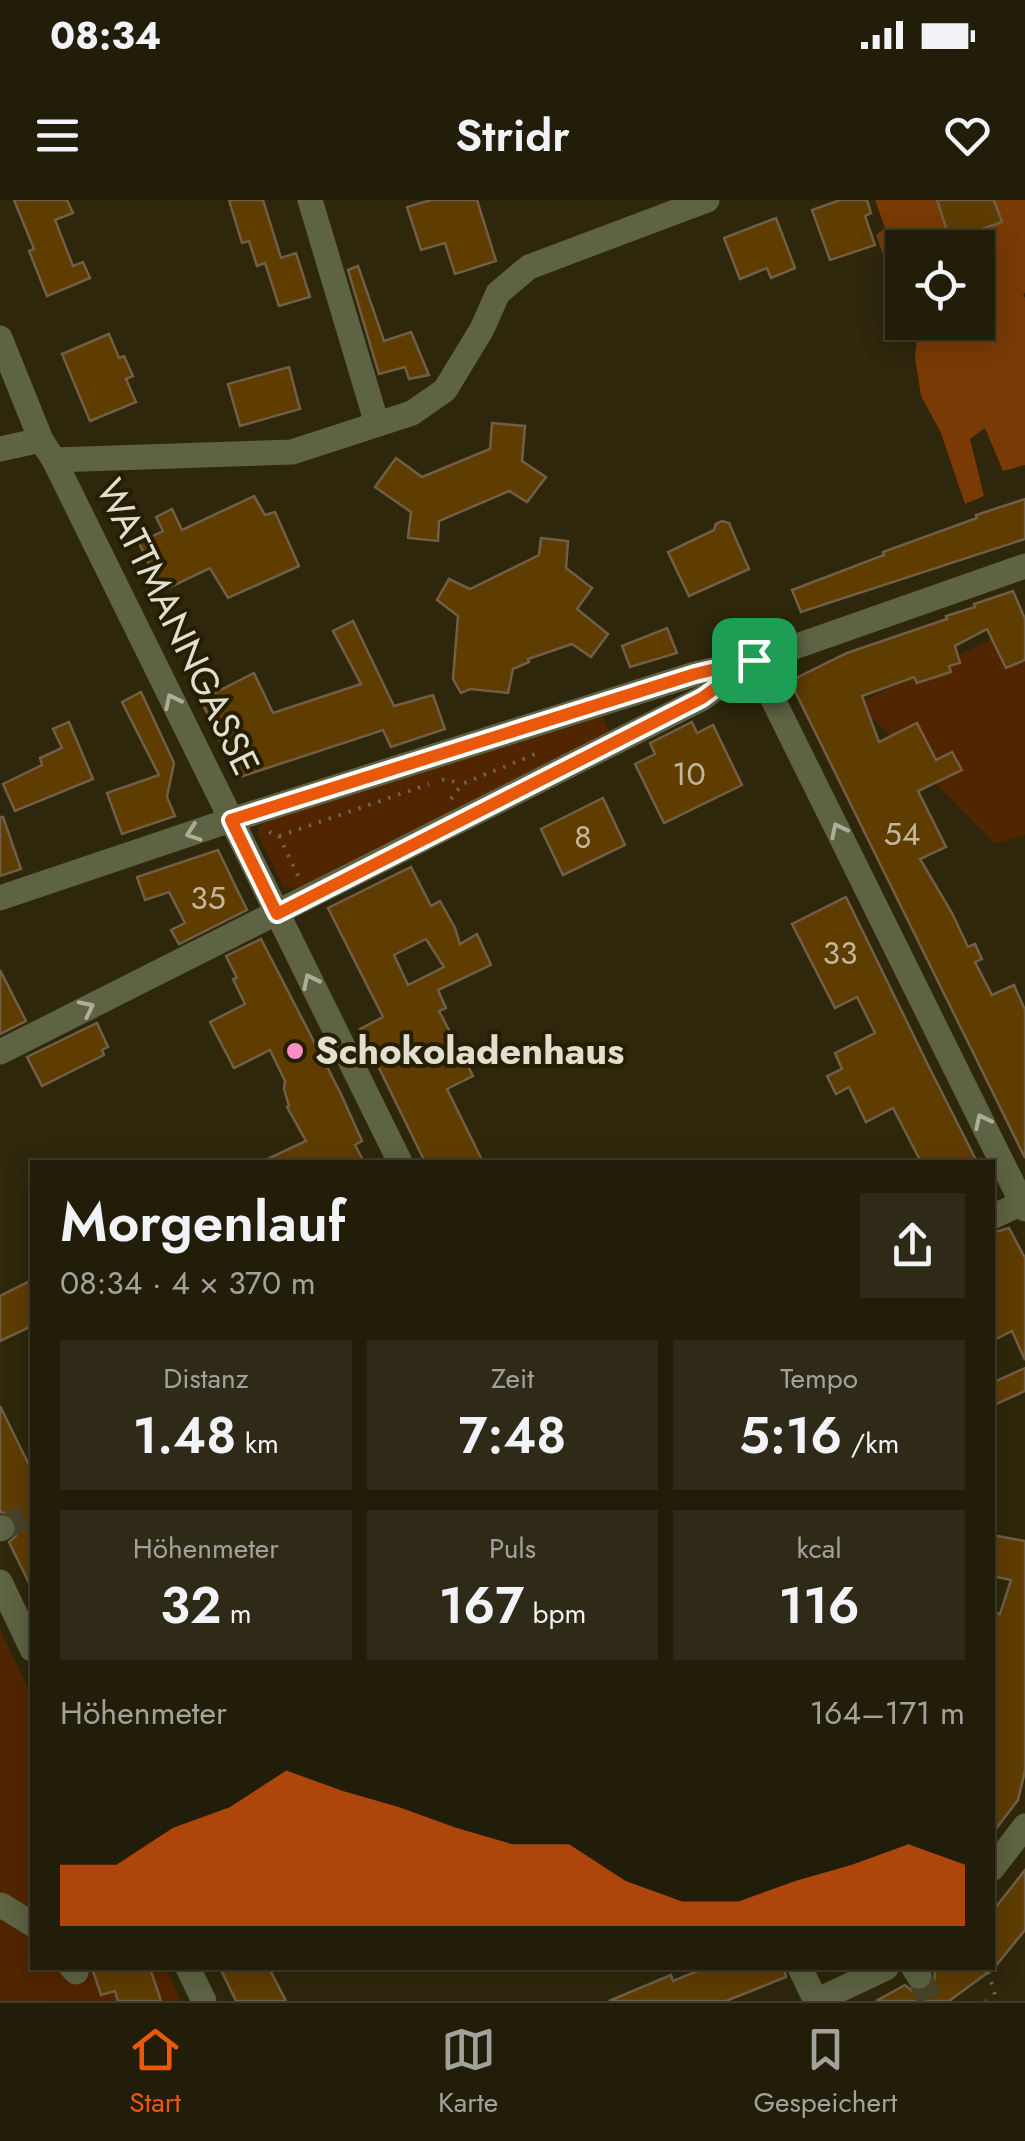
<!DOCTYPE html>
<html lang="de">
<head>
<meta charset="utf-8">
<style>
	:root { --surface:#221d09; --page:#2e2a17; --text:#f1f3f6; --muted:#a2a29c; --line:#3f3b2a; --accent:#ea580c }
	body { margin:0; font-family:Jost,sans-serif; background:var(--page); color:var(--text); height:100vh; display:flex; flex-direction:column; font-size:38px; white-space:nowrap }
	* { box-sizing:border-box; margin:0 }
	p { font-size:32px; color:var(--muted) }
	.icon { flex:none; width:55px; height:55px; fill:none; stroke:currentColor; stroke-width:2; stroke-linecap:round; stroke-linejoin:round }
	.map { position:relative; flex:1; overflow:hidden }
	.drawer { position:absolute; left:30px; top:960px; width:965px; height:810px; display:flex; flex-direction:column; background:var(--surface); border-radius:0px; box-shadow:0 5px 25px #0003,0 0 0 2px var(--line) }
	.drawer>* { flex:none }
	.controls { position:absolute; left:885px; top:30px; display:grid; gap:20px }
	.controls a { display:grid; place-items:center; width:110px; height:110px; border-radius:0px; background:var(--surface); box-shadow:0 5px 25px #0003,0 0 0 2px var(--line); font-size:50px }
	.pin { position:absolute; display:grid; place-items:center; width:85px; height:85px; color:#fff; margin:-42px; border-radius:20px; box-shadow:0 5px 15px #0006 }
	.round { display:grid; place-items:center; flex:none; width:105px; height:105px; border-radius:0px; background:var(--page) }
	.head { display:flex; align-items:center; justify-content:space-between; height:170px; padding:0 30px }
	h1 { font-size:55px; font-weight:600; line-height:75px }
	.stats { display:grid; grid-template-columns:repeat(3,1fr); gap:15px; height:170px; padding:10px 30px }
	.stats div { display:grid; align-content:center; border-radius:0px; background:var(--page); text-align:center }
	.stats b { font-size:50px; font-weight:600 }
	.stats small { font-size:28px; font-weight:400 }
	.stats p { font-size:28px }
	.chart { height:280px; padding:20px 30px }
	.chart p { display:flex; justify-content:space-between }
	.chart svg { width:100%; height:180px; margin-top:10px; fill:var(--accent); opacity:.7 }
	.status { display:flex; justify-content:space-between; align-items:center; height:70px; padding:0 50px; background:var(--surface); direction:ltr }
	.status svg { height:28px; fill:currentColor }
	header { display:flex; justify-content:space-between; align-items:center; height:130px; padding:0 30px; background:var(--surface); font-size:45px; font-weight:600 }
	.dock { display:flex; justify-content:space-around; align-items:center; height:140px; border-top:2px solid var(--line); background:var(--surface); font-size:28px; color:var(--muted) }
	.dock a { display:grid; justify-items:center; gap:5px }
	.dock .active { color:var(--accent) }
	.map>svg:first-child { display:block }
</style>
</head>
<body>
<div class="status"><b>08:34</b><svg viewBox="0 0 49 12"><path d="M0 12V9h3v3zM5 12V6h3v6zM10 12V3h3v9zM15 12V0h3v12zM26 1h20v11H26zM47 4h2v5h-2z"/></svg></div>
<header><svg class="icon" aria-label="menu" viewBox="0 0 24 24"><path d="M4 6h16M4 12h16M4 18h16"/></svg>Stridr<svg class="icon" aria-label="heart" viewBox="0 0 24 24"><path d="M12 20l-8-8c-3-5 5-10 8-4 3-6 11-1 8 4z"/></svg></header>
<div class="map">
<svg width="1025" height="1801" viewBox="0 0 1025 1801">
	<rect width="100%" height="100%" fill="#2e270c"/>
	<!-- green -->
	<g fill="#522501">
		<path d="M 1025,424 L 1025,635 L 995,644 L 858,503 Z"/>
		<path d="M 601,514 L 611,535 L 297,690 L 283,686 L 257,632 L 262,623 Z"/>
		<path d="M 0,1430 L 32,1496 L 32,1768 L 166,1768 L 181,1801 L 0,1801 Z"/>
	</g>
	<!-- forest -->
	<path fill="#793a05" d="M 875,0 L 1025,0 L 1025,93 L 1023,94 L 1025,98 L 1025,265 L 1003,271 L 985,228 L 970,239 L 984,296 L 965,304 L 941,233 L 921,196 L 915,157 L 918,130 L 912,123 L 978,122 L 978,48 L 902,48 L 902,109 L 876,35 L 885,28 Z"/>
	<!-- building -->
	<g fill="#5f3d00" stroke="#715e46" stroke-width="2.5" fill-rule="evenodd">
		<path d="M 14,0 L 67,0 L 73,13 L 55,20 L 73,66 L 83,62 L 90,78 L 47,96 L 29,51 L 34,49 Z"/>
		<path d="M 229,0 L 263,0 L 281,58 L 296,53 L 310,97 L 279,106 L 265,63 L 257,66 L 249,41 L 242,43 Z"/>
		<path d="M 431,0 L 477,0 L 496,61 L 455,74 L 445,43 L 421,50 L 407,7 Z"/>
		<path d="M 840,0 L 867,0 L 871,13 L 865,16 L 875,45 L 830,60 L 812,10 Z"/>
		<path d="M 937,0 L 994,0 L 1002,22 L 950,40 Z"/>
		<path d="M 776,18 L 795,68 L 771,78 L 767,68 L 740,79 L 724,38 Z"/>
		<path d="M 358,66 L 384,141 L 411,132 L 429,175 L 409,179 L 405,167 L 379,174 L 348,70 Z"/>
		<path d="M 109,134 L 119,158 L 124,156 L 133,176 L 126,179 L 136,202 L 90,221 L 62,154 Z"/>
		<path d="M 289,167 L 300,209 L 240,226 L 228,184 Z"/>
		<path d="M 492,223 L 525,226 L 522,261 L 546,277 L 527,302 L 509,291 L 439,321 L 438,341 L 408,338 L 411,312 L 375,287 L 396,258 L 422,277 L 490,249 Z"/>
		<path d="M 254,296 L 265,315 L 275,312 L 299,366 L 228,398 L 210,368 L 162,391 L 139,343 L 163,331 L 156,317 L 172,309 L 182,330 Z"/>
		<path d="M 1025,299 L 1025,339 L 801,412 L 792,390 L 884,355 L 883,352 L 977,318 L 976,315 Z"/>
		<path d="M 722,321 L 729,323 L 749,369 L 689,396 L 668,352 L 714,330 L 716,324 Z"/>
		<path d="M 541,338 L 568,341 L 566,368 L 592,388 L 577,409 L 608,434 L 591,457 L 572,444 L 528,459 L 529,462 L 513,469 L 508,493 L 470,489 L 461,493 L 453,479 L 458,416 L 437,400 L 449,379 L 470,389 L 539,355 Z"/>
		<path d="M 1013,391 L 1025,419 L 1025,460 L 1006,468 L 987,429 L 955,446 L 960,463 L 949,466 L 951,472 L 917,483 L 914,477 L 862,496 L 879,542 L 917,523 L 936,560 L 952,552 L 962,570 L 918,591 L 946,647 L 920,659 L 952,713 L 968,747 L 975,744 L 982,759 L 975,762 L 992,795 L 1014,785 L 1025,810 L 1025,958 L 790,481 L 847,453 L 947,419 L 946,416 L 975,407 L 974,404 Z"/>
		<path d="M 353,421 L 394,506 L 433,495 L 445,529 L 391,547 L 383,530 L 237,578 L 201,500 L 254,473 L 273,513 L 361,484 L 333,431 Z"/>
		<path d="M 667,428 L 677,453 L 630,467 L 622,446 Z"/>
		<path d="M 141,492 L 174,563 L 167,597 L 175,616 L 122,634 L 107,593 L 159,575 L 122,502 Z"/>
		<path d="M 69,522 L 93,579 L 15,611 L 3,584 L 42,565 L 40,558 L 62,548 L 53,529 Z"/>
		<path d="M 692,522 L 697,533 L 713,525 L 742,585 L 664,623 L 635,564 L 655,554 L 650,543 Z"/>
		<path d="M 603,598 L 625,645 L 563,675 L 541,629 Z"/>
		<path d="M 0,617 L 3,617 L 21,669 L 0,676 Z"/>
		<path d="M 218,650 L 247,710 L 179,744 L 171,730 L 185,723 L 169,692 L 145,700 L 137,677 Z"/>
		<path d="M 411,667 L 431,706 L 440,701 L 455,728 L 460,744 L 477,734 L 491,765 L 438,790 L 446,808 L 439,811 L 473,876 L 447,889 L 483,962 L 425,962 L 360,829 L 383,817 L 328,708 ZM 426,739 L 444,767 L 408,785 L 394,755 Z"/>
		<path d="M 846,697 L 928,865 L 977,962 L 921,962 L 893,908 L 866,922 L 849,887 L 836,894 L 827,876 L 842,869 L 835,853 L 875,833 L 857,797 L 835,808 L 792,724 Z"/>
		<path d="M 261,739 L 341,894 L 362,941 L 355,945 L 364,962 L 261,962 L 306,941 L 287,907 L 289,906 L 284,889 L 285,881 L 270,850 L 234,868 L 210,822 L 245,804 L 233,779 L 237,778 L 226,756 Z"/>
		<path d="M 0,770 L 26,821 L 0,834 Z"/>
		<path d="M 97,823 L 108,847 L 102,850 L 104,855 L 42,886 L 27,857 Z"/>
		<path d="M 1009,1028 L 1025,1058 L 1025,1160 L 1012,1131 L 992,1141 L 992,1033 Z"/>
		<path d="M 32,1080 L 32,1126 L 0,1141 L 0,1096 Z"/>
		<path d="M 1025,1168 L 1025,1191 L 992,1206 L 992,1183 Z"/>
		<path d="M 0,1206 L 32,1271 L 32,1389 L 9,1342 L 16,1336 L 17,1322 L 10,1314 L 0,1312 Z"/>
		<path d="M 992,1335 L 1025,1341 L 1025,1571 L 1018,1600 L 992,1634 L 992,1412 L 1000,1414 L 1011,1380 L 992,1376 Z"/>
		<path d="M 1025,1670 L 1025,1730 L 994,1768 L 949,1801 L 876,1801 L 905,1785 L 912,1791 L 927,1790 L 934,1783 L 935,1774 L 933,1768 L 992,1768 L 992,1712 Z"/>
		<path d="M 92,1768 L 150,1768 L 161,1801 L 118,1801 L 115,1791 L 101,1795 Z"/>
		<path d="M 220,1768 L 269,1768 L 286,1801 L 236,1801 Z"/>
		<path d="M 705,1768 L 784,1768 L 786,1777 L 726,1801 L 609,1801 L 671,1775 L 673,1781 Z"/>
	</g>
	<g fill="none" stroke-linecap="round" stroke-linejoin="round">
		<!-- minor-tunnel -->
		<g stroke="#494329" stroke-width="25" stroke-dasharray="25 12" stroke-linecap="butt">
			<path d="M 2,1328 L 32,1313"/>
			<path d="M 919,1776 L 930,1801"/>
		</g>
		<!-- path -->
		<g stroke="#6a644c" stroke-width="4" stroke-dasharray="2.5 8" stroke-linecap="butt">
			<path d="M 442,580 L 446,579 L 461,584"/>
			<path d="M 451,599 L 462,584 L 538,553"/>
			<path d="M 269,632 L 279,636 L 298,676"/>
			<path d="M 279,636 L 429,584"/>
			<path d="M 988,1772 L 997,1801"/>
			<path d="M 985,1801 L 986,1801"/>
		</g>
		<!-- minor -->
		<g stroke="#5e6344" stroke-width="25">
			<path d="M 310,0 L 377,224"/>
			<path d="M 0,138 L 41,240 L 54,260 L 400,962"/>
			<path d="M 0,249 L 41,240"/>
			<path d="M 54,260 L 292,252 L 412,213 L 445,190 L 482,129 L 498,93 L 529,67 L 707,0"/>
			<path d="M 754,461 L 1025,1009"/>
			<path d="M 0,698 L 231,620 L 695,474 L 754,461 L 1025,366"/>
			<path d="M 0,852 L 703,498 L 746,466"/>
			<path d="M 992,1017 L 1022,1003"/>
			<path d="M 0,1329 L 2,1328"/>
			<path d="M 0,1382 L 32,1449"/>
			<path d="M 992,1669 L 1025,1626"/>
			<path d="M 1,1705 L 32,1724"/>
			<path d="M 72,1768 L 76,1772"/>
			<path d="M 188,1768 L 204,1801"/>
			<path d="M 800,1768 L 816,1801"/>
			<path d="M 914,1768 L 919,1776"/>
			<path d="M 816,1801 L 886,1768"/>
		</g>
	</g>
	<!-- one-way arrows -->
	<defs><path id="oneway-chevron" d="M-2-3.5L2.5 0L-2 3.5" fill="none" stroke-width="1.6" stroke-linecap="round" stroke-linejoin="round" transform="scale(2.5)"/></defs>
	<g stroke="#aead97">
		<use href="#oneway-chevron" transform="translate(172 501) rotate(-116)"/>
		<use href="#oneway-chevron" transform="translate(838 630) rotate(-116)"/>
		<use href="#oneway-chevron" transform="translate(193 633) rotate(161)"/>
		<use href="#oneway-chevron" transform="translate(310 781) rotate(-116)"/>
		<use href="#oneway-chevron" transform="translate(87 808) rotate(-26)"/>
		<use href="#oneway-chevron" transform="translate(982 921) rotate(-116)"/>
	</g>
	<g fill="none" stroke-linecap="round" stroke-linejoin="round">
		<!-- route casing -->
		<g stroke="#fff" stroke-width="20">
			<path id="route" d="M 754,460 L 702,498 L 277,714 L 231,620 L 695,474 Z"/>
		</g>
		<!-- route -->
		<use href="#route" stroke="#ea580c" stroke-width="12"/>
	</g>
	<!-- markers -->
	<circle fill="#fa8fc6" stroke="#251e03" stroke-width="4" cx="295" cy="851" r="10"/>
	<g text-anchor="middle" stroke-width="8" stroke-linejoin="round" paint-order="stroke">
		<!-- number labels -->
		<g font-size="32" fill="#c2b69b">
			<text x="689" y="585">10</text>
			<text x="902" y="645">54</text>
			<text x="583" y="648">8</text>
			<text x="208" y="709">35</text>
			<text x="840" y="764">33</text>
		</g>
		<!-- street labels -->
		<g font-size="38" fill="#e3dfcf" stroke="#251e03">
			<text transform="translate(178 427) rotate(64)" y="13">WATTMANNGASSE</text>
		</g>
		<!-- poi labels -->
		<g font-size="38" font-weight="bold" fill="#e3dfcf" stroke="#251e03" text-anchor="start">
			<text x="315" y="864">Schokoladenhaus</text>
		</g>
	</g>
</svg>
<div class="controls">
<a><svg class="icon" aria-label="locate" viewBox="0 0 24 24"><circle cx="12" cy="12" r="6"/><path d="M12 2v4M12 18v4M2 12h4M18 12h4"/></svg></a>
</div>
<div class="pin" style="left:754px;top:460px;background:#1e9e55"><svg class="icon" aria-label="arrive" viewBox="0 0 24 24"><path d="M6 21V4h12l-3 4 3 4H6"/></svg></div>
<section class="drawer">
<div class="head"><div><h1>Morgenlauf</h1><p>08:34 · 4 × 370 m</p></div><a class="round"><svg class="icon" aria-label="share" viewBox="0 0 24 24"><path d="M12 15V3M7 8l5-5 5 5M5 13v7h14v-7"/></svg></a></div>
<div class="stats">
<div><p>Distanz</p><b>1.48<small> km</small></b></div>
<div><p>Zeit</p><b>7:48</b></div>
<div><p>Tempo</p><b>5:16<small> /km</small></b></div>
</div>
<div class="stats">
<div><p>Höhenmeter</p><b>32<small> m</small></b></div>
<div><p>Puls</p><b>167<small> bpm</small></b></div>
<div><p>kcal</p><b>116</b></div>
</div>
<div class="chart"><p><span>Höhenmeter</span>164–171 m</p>
<svg viewBox="0 0 160 44" preserveAspectRatio="none"><path d="M0 44V29L10 29L20 20L30 15L40 6L50 11L60 15L70 20L80 24L90 24L100 33L110 38L120 38L130 33L140 29L150 24L160 29V44z"/></svg>
</div>
</section>
</div>
<nav class="dock">
<a class="active"><svg class="icon" aria-label="home" viewBox="0 0 24 24"><path d="M3 11l9-7 9 7M6 9v11h12V9"/></svg>Start</a>
<a><svg class="icon" aria-label="map" viewBox="0 0 24 24"><path d="M3 6l6-2 6 2 6-2v14l-6 2-6-2-6 2zM9 4v14M15 6v14"/></svg>Karte</a>
<a><svg class="icon" aria-label="saved" viewBox="0 0 24 24"><path d="M7 4h10v16l-5-4-5 4z"/></svg>Gespeichert</a>
</nav>
</body>
</html>
